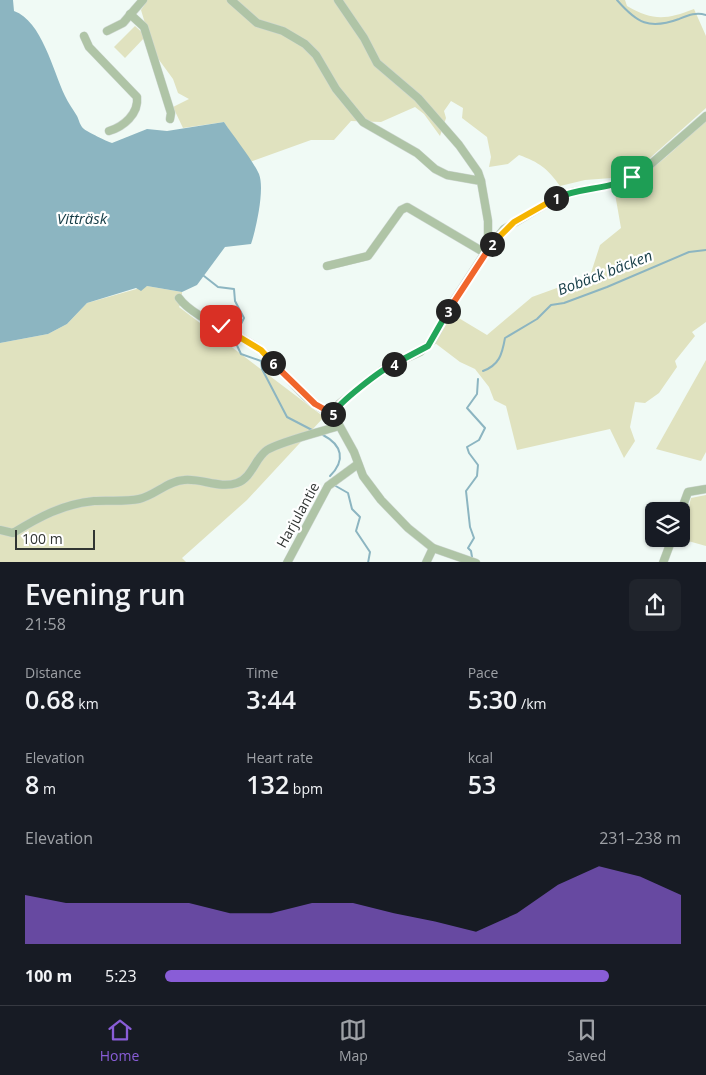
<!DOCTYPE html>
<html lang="en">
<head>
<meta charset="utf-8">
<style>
	:root { --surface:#171b24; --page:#20242c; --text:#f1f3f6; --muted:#9ea1a6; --line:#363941; --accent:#895dd7 }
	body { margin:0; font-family:"Open Sans",sans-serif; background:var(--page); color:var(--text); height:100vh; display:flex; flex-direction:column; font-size:19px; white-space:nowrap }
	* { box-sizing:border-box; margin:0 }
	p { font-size:16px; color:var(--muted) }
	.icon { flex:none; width:28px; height:28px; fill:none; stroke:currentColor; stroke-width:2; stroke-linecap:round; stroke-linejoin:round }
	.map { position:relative; height:562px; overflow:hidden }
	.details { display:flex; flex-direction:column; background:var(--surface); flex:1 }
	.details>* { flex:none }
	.buttons { position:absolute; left:645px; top:502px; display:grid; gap:10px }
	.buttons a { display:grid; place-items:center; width:45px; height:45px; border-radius:8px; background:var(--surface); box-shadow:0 1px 4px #0004; font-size:25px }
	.scale { position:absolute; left:15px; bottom:12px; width:80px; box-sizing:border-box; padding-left:5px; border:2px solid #313533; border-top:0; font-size:14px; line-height:18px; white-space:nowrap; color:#313533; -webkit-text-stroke:4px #fff; paint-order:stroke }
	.pin { position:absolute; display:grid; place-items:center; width:42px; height:42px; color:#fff; margin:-21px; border-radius:10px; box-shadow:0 2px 8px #0006 }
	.km { position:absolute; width:25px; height:25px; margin:-12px; border-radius:50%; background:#222; color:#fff; font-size:14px; line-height:25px; text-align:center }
	.round { display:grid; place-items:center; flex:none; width:52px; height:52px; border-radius:8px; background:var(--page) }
	.overview { display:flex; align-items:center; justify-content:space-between; height:85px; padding:0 25px }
	h1 { font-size:28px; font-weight:600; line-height:38px }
	.stats { display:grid; grid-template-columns:repeat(3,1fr); gap:8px; height:85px; padding:5px 25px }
	.stats div { display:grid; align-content:center }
	.stats b { font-size:25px; font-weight:600 }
	.stats small { font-size:14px; font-weight:400 }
	.stats p { font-size:14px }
	.chart { height:140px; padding:10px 25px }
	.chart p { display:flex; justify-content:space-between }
	.chart svg { width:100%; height:90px; margin-top:5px; fill:var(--accent); opacity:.7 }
	ul { padding:0 25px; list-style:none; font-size:16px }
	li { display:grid; grid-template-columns:80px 60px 1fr; align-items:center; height:38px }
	li i { height:12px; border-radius:6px; background:var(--accent) }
	.dock { display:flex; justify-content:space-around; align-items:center; height:70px; border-top:1px solid var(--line); background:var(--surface); font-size:14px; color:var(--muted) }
	.dock a { display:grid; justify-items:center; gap:2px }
	.dock .current { color:var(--accent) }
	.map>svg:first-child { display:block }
</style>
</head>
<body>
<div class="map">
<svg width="706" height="563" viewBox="0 0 706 563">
	<rect width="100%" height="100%" fill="#f0faf5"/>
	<!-- green -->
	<g fill="#e0e2bf">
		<path d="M 140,0 L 625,0 L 627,6 C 653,21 666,20 694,9 L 706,36 L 706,108 L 641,166 L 612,178 L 585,180 L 560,186 C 548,169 539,162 519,155 L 508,164 L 489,167 L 491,157 L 487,137 L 462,118 L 463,108 L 451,101 L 444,111 L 446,118 L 440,136 L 424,114 L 415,107 L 381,122 L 351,121 L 334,140 L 311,140 L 250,162 L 224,122 L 183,128 L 173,107 L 189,99 L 178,93 L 173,79 L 154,53 L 141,10 L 145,4 Z"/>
		<path d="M 135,26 L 146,36 L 125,58 L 114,47 Z"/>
		<path d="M 706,120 L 706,322 L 692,332 L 695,336 L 675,361 L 677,367 L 659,393 L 645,403 L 635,402 L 630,427 L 635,441 L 624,458 L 610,429 L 517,450 L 506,406 L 494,400 L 489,387 L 475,369 L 460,362 L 435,343 L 452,314 L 487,335 L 532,297 L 590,276 L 600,245 L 621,228 L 614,188 C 650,178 679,144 706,120 Z"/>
		<path d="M 147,286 L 182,292 L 182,302 L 179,307 L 324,417 L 247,500 L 182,558 L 186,562 L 0,563 L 0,343 L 48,334 L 67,324 L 87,303 Z"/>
		<path d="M 706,360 L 706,452 L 701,461 L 656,449 Z"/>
		<path d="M 706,495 L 706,546 L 681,539 L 691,498 Z"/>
	</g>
	<!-- water -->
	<path fill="#8cb5c1" d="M 0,0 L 13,0 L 14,11 C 42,21 53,71 65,96 C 68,103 73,109 77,116 C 79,120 80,126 84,129 C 88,132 106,141 112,143 L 147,129 L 167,131 L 224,122 C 234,137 252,159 259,174 C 265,189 256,229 251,244 L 225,247 L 197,285 L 182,292 L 147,286 L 141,291 L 136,288 L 87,303 L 67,324 L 48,334 L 0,343 Z"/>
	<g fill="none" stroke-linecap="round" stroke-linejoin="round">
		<!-- stream -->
		<g stroke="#8cb5c1" stroke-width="2">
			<path d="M 617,0 C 637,23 649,30 679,19 C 689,15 696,12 706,15"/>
			<path d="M 204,276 L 218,287 L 234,289 L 235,301 L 244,318 L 237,332"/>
			<path d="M 234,339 L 241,354 L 261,361 L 262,369 L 287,417 L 312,430"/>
			<path d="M 483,371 C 499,365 502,355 505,338 L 537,319 L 551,305 L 564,303 L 607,287 L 689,252 L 706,250"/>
			<path d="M 323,435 C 342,445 346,460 330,476"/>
			<path d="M 334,485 L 348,493 L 352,509 L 360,517 L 356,531 L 370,552 L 368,563"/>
			<path d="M 472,557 L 471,551 L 468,548 L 474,538 L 470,527 L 466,491 L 477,476 L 478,465 L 469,453 L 467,447 L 479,440 L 485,428 L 467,408 L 477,394 L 478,379"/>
		</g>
		<!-- minor casing -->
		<g stroke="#ced7d2" stroke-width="9">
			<g id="minor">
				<path d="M 231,0 L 257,23 L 283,31 L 305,44 L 316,55 L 336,89 L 363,122 L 417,153 L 435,169 L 447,175 L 481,181 L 488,221 L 488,250"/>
				<path d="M 338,0 L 364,38 L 377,63 L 418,98 L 459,145 L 478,172 L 481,181"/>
				<path d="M 130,14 L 144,27 L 171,113 L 170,119"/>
				<path d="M 107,31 L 123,23 L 143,0"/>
				<path d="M 84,36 L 89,47 L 137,97 C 139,114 123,127 109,131"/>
				<path d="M 327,266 L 368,256 L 401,210 L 407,207 L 485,253"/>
				<path d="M 179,298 C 193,318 240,334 261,350 C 286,370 301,402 333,414"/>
				<path d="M 333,414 L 339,404 L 385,368 L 420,352 L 432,341 L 453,302 L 485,253 L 504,229 L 558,197 L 573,192 L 617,184 L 632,177 L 651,164 L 706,116"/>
				<path d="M 333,414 L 354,452 L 363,476 L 381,500 L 408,528 L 433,548 L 476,563"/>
				<path d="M 681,511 L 688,492 L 706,489"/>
				<path d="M 0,530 L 13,533 C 39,517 63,504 94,501 C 108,500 125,502 139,499 C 156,495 167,481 184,480 C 201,478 220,489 237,483 C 252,478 255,458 267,450 C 279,442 323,431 339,426"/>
				<path d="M 287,563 L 328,486 L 358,464"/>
				<path d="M 426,563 L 433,548"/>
				<path d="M 663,563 L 672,539"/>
			</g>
		</g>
		<!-- minor -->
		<use href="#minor" stroke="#afc4a6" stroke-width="8"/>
	</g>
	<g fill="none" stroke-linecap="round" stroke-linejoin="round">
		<!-- split-1 casing -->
		<g stroke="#fff" stroke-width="10">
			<path id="split-1" d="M 556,198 C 580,187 608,190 632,177"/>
		</g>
		<!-- split-2 casing -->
		<g stroke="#fff" stroke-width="10">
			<path id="split-2" d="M 492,244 L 514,222 L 556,198"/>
		</g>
		<!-- split-3 casing -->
		<g stroke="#fff" stroke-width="10">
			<path id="split-3" d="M 448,311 L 492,244"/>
		</g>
		<!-- split-4 casing -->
		<g stroke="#fff" stroke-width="10">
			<path id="split-4" d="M 394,364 L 428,346 L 448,311"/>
		</g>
		<!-- split-5 casing -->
		<g stroke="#fff" stroke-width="10">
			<path id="split-5" d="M 333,414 C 338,403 382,369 394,364"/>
		</g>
		<!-- split-6 casing -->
		<g stroke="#fff" stroke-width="10">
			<path id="split-6" d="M 273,363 L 315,404 L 333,414"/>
		</g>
		<!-- split-7 casing -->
		<g stroke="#fff" stroke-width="10">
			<path id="split-7" d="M 221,326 L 261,350 L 273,363"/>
		</g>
		<!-- split-1 -->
		<use href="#split-1" stroke="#22a559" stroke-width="6"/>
		<!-- split-2 -->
		<use href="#split-2" stroke="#f5b400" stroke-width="6"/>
		<!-- split-3 -->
		<use href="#split-3" stroke="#f0652b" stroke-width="6"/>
		<!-- split-4 -->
		<use href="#split-4" stroke="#22a559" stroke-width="6"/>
		<!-- split-5 -->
		<use href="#split-5" stroke="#22a559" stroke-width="6"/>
		<!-- split-6 -->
		<use href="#split-6" stroke="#f0652b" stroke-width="6"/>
		<!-- split-7 -->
		<use href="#split-7" stroke="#f5b400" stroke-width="6"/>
	</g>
	<g text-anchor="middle" stroke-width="4.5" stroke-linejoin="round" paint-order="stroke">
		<!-- street labels -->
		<g font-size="14" fill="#313533" stroke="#fff">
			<text transform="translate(298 515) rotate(-61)" y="5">Harjulantie</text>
		</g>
		<!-- water labels -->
		<g font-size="15" font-style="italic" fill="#153c46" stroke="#fff">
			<text x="82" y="224">Vitträsk</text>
			<text transform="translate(605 273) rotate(-21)" y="5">Bobäck bäcken</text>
		</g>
	</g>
</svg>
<div class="buttons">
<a><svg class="icon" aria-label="layers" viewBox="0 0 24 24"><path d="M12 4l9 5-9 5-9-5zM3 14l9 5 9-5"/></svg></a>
</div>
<div class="scale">100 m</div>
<div class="pin" style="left:632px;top:177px;background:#1e9e55"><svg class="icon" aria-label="arrive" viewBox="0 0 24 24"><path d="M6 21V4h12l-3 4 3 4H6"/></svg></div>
<div class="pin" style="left:221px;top:326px;background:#d93025"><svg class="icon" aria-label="check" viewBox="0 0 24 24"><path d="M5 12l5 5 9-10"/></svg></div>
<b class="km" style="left:556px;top:198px">1</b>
<b class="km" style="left:492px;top:244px">2</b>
<b class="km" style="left:448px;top:311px">3</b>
<b class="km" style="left:394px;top:364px">4</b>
<b class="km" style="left:333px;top:414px">5</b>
<b class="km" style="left:273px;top:363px">6</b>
</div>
<section class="details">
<div class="overview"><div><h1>Evening run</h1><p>21:58</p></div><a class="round"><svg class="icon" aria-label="share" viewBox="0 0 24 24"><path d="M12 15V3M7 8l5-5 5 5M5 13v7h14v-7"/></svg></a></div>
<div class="stats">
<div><p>Distance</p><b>0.68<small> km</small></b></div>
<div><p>Time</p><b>3:44</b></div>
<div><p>Pace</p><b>5:30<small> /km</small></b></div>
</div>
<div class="stats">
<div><p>Elevation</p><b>8<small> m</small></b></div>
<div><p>Heart rate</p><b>132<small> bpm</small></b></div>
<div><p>kcal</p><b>53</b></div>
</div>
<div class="chart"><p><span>Elevation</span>231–238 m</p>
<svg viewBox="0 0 160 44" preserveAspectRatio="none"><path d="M0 44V20L10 24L20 24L30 24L40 24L50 29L60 29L70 24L80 24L90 29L100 33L110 38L120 29L130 15L140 6L150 11L160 20V44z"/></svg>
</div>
<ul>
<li><b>100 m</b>5:23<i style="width:86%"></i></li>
</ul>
</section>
<nav class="dock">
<a class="current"><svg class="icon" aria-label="home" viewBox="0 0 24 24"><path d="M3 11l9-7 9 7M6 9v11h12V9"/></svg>Home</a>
<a><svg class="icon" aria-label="map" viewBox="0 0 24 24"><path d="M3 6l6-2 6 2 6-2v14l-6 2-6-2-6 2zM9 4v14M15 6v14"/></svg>Map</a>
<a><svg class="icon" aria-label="saved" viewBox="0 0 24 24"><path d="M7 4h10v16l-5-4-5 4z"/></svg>Saved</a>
</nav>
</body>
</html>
